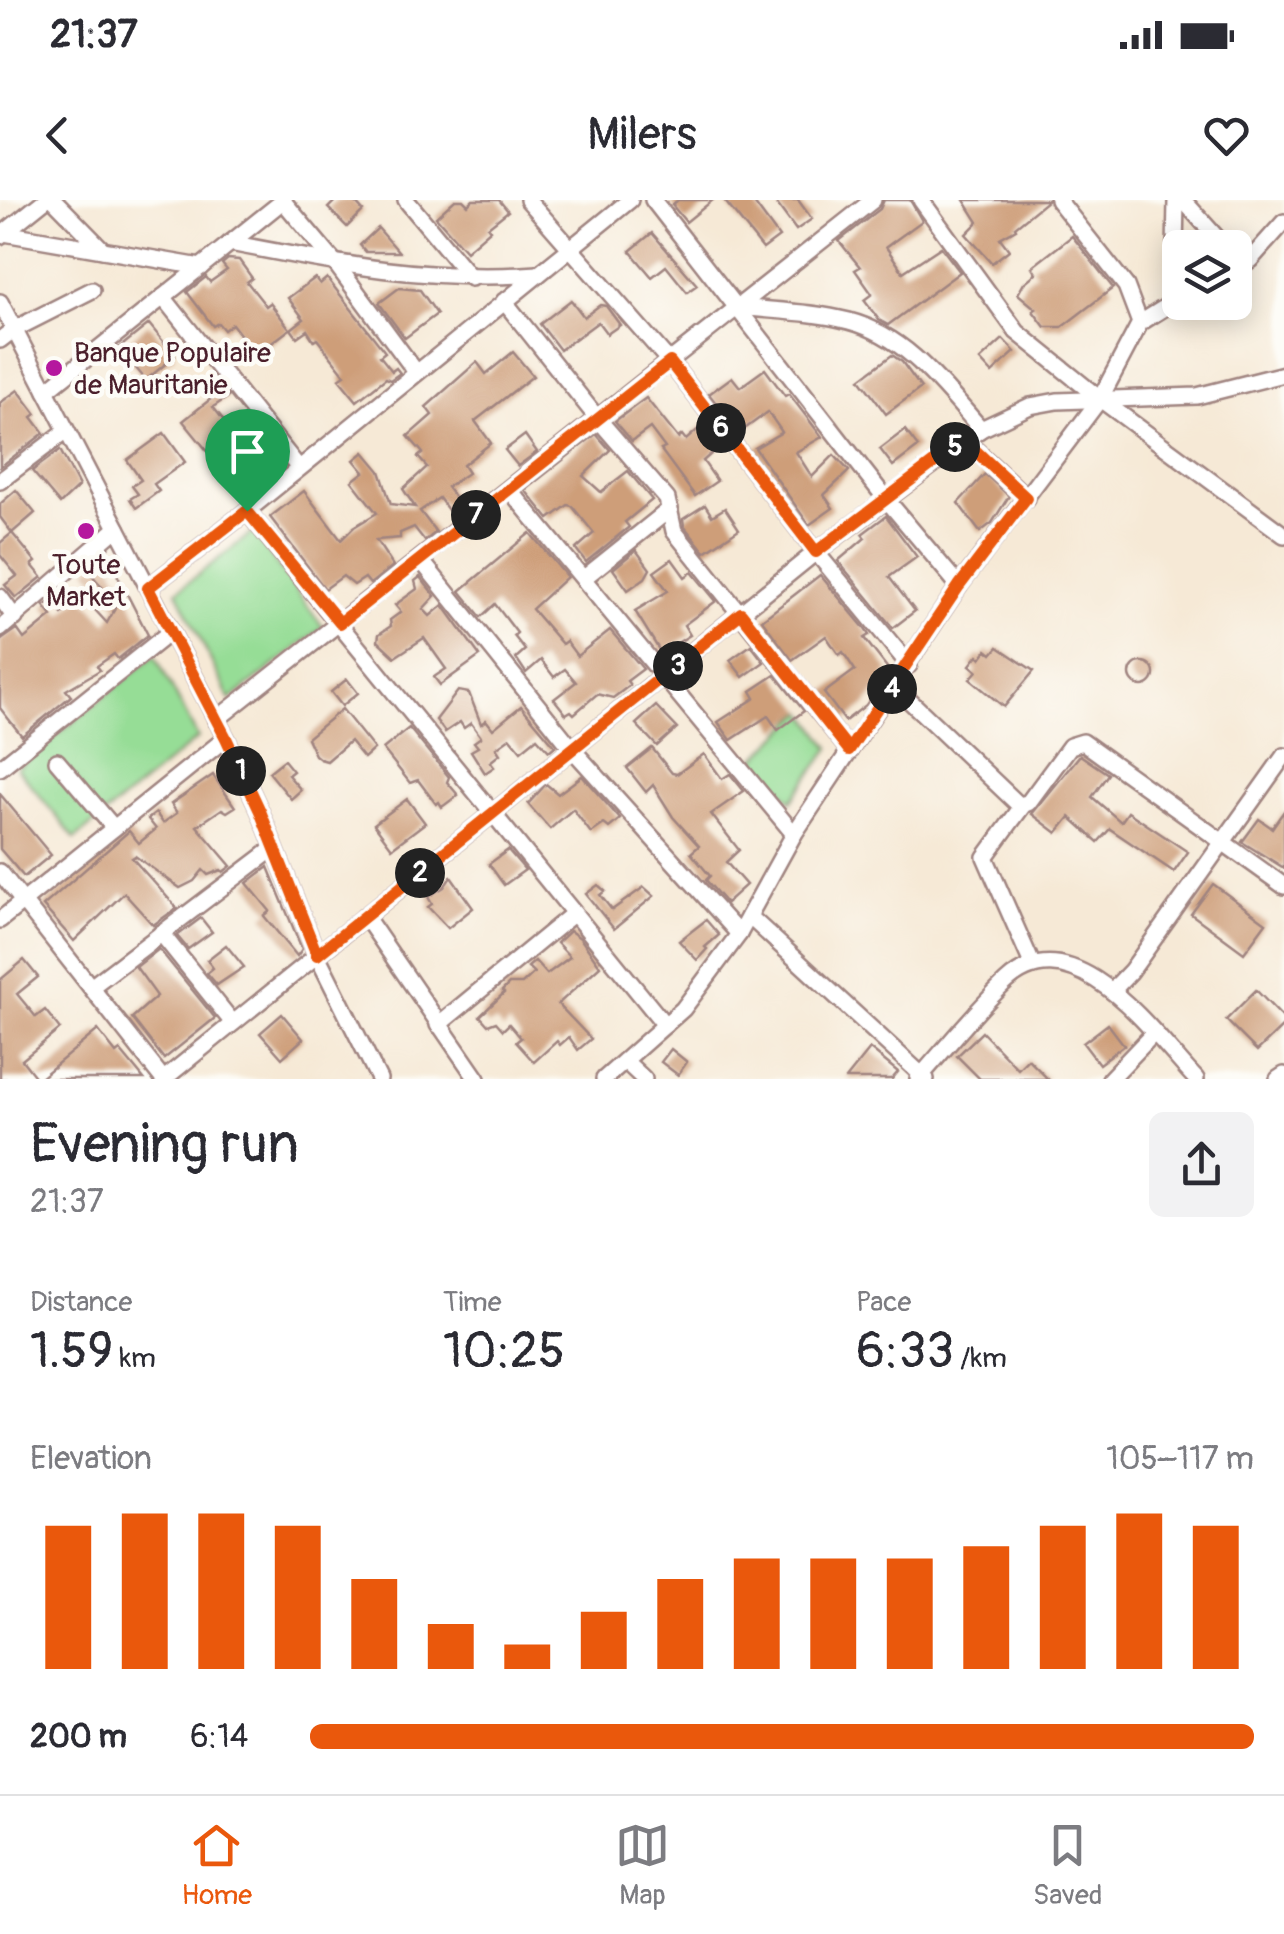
<!DOCTYPE html>
<html lang="en">
<head>
<meta charset="utf-8">
<style>
	:root { --surface:#fff; --page:#f2f2f3; --text:#2b2b33; --muted:#7c7c81; --line:#e1e1e2; --accent:#ea580c }
	body { margin:0; font-family:Pangolin,sans-serif; background:var(--page); color:var(--text); height:100vh; display:flex; flex-direction:column; font-size:38px; white-space:nowrap }
	* { box-sizing:border-box; margin:0 }
	p { font-size:32px; color:var(--muted) }
	.icon { flex:none; width:55px; height:55px; fill:none; stroke:currentColor; stroke-width:2; stroke-linecap:round; stroke-linejoin:round }
	.map { position:relative; height:879px; overflow:hidden }
	.drawer { display:flex; flex-direction:column; background:var(--surface); flex:1 }
	.drawer>* { flex:none }
	.buttons { position:absolute; left:1162px; top:30px; display:grid; gap:20px }
	.buttons a { display:grid; place-items:center; width:90px; height:90px; border-radius:15px; background:var(--surface); box-shadow:0 5px 25px #0003; font-size:50px }
	.pin { position:absolute; display:grid; place-items:center; width:85px; height:85px; color:#fff; margin:-102px -42px; border-radius:50% 50% 50% 0; rotate:-45deg; box-shadow:0 0 10px #0007 }
	.pin .icon { rotate:45deg }
	.km { position:absolute; width:50px; height:50px; margin:-25px; border-radius:50%; background:#222; color:#fff; font-size:28px; line-height:50px; text-align:center }
	.round { display:grid; place-items:center; flex:none; width:105px; height:105px; border-radius:15px; background:var(--page) }
	.headline { display:flex; align-items:center; justify-content:space-between; height:170px; padding:0 30px }
	h1 { font-size:55px; font-weight:600; line-height:75px }
	.metrics { display:grid; grid-template-columns:repeat(3,1fr); gap:15px; height:170px; padding:10px 30px }
	.metrics div { display:grid; align-content:center }
	.metrics b { font-size:50px; font-weight:600 }
	.metrics small { font-size:28px; font-weight:400 }
	.metrics p { font-size:28px }
	.chart { height:280px; padding:20px 30px }
	.chart p { display:flex; justify-content:space-between }
	.chart svg { width:100%; height:180px; margin-top:10px; stroke:var(--accent); stroke-width:6 }
	ul { padding:0 30px; list-style:none; font-size:32px }
	li { display:grid; grid-template-columns:160px 120px 1fr; align-items:center; height:75px }
	li i { height:25px; border-radius:12px; background:var(--accent) }
	.status { display:flex; justify-content:space-between; align-items:center; height:70px; padding:0 50px; background:var(--surface); direction:ltr }
	.status svg { height:28px; fill:currentColor }
	header { display:flex; justify-content:space-between; align-items:center; height:130px; padding:0 30px; background:var(--surface); font-size:45px; font-weight:600 }
	.tab-bar { display:flex; justify-content:space-around; align-items:center; height:140px; border-top:2px solid var(--line); background:var(--surface); font-size:28px; color:var(--muted) }
	.tab-bar a { display:grid; justify-items:center; gap:5px }
	.tab-bar .current { color:var(--accent) }
	.map>svg:first-child { display:block }
</style>
</head>
<body>
<div class="status"><b>21:37</b><svg viewBox="0 0 49 12"><path d="M0 12V9h3v3zM5 12V6h3v6zM10 12V3h3v9zM15 12V0h3v12zM26 1h20v11H26zM47 4h2v5h-2z"/></svg></div>
<header><svg class="icon" aria-label="back" viewBox="0 0 24 24"><path d="M15 5l-7 7 7 7"/></svg>Milers<svg class="icon" aria-label="heart" viewBox="0 0 24 24"><path d="M12 20l-8-8c-3-5 5-10 8-4 3-6 11-1 8 4z"/></svg></header>
<div class="map">
<svg width="1284" height="879" viewBox="0 0 1284 879">
	<rect width="100%" height="100%" fill="#fdfcf7"/>
	<filter id="ink" filterUnits="userSpaceOnUse"><feTurbulence type="fractalNoise" baseFrequency=".01" numOctaves="2"/><feDisplacementMap in="SourceGraphic" scale="20" xChannelSelector="R" yChannelSelector="G"/><feConvolveMatrix kernelMatrix="1 2 1 2 8 2 1 2 1" color-interpolation-filters="sRGB"/></filter>
	<filter id="wash" filterUnits="userSpaceOnUse"><feTurbulence type="fractalNoise" baseFrequency=".0048" numOctaves="4" result="noise"/><feDisplacementMap in="SourceGraphic" scale="40" xChannelSelector="R" yChannelSelector="G"/><feGaussianBlur stdDeviation="2.25" result="paint"/><feColorMatrix in="noise" values="0 0 0 0 0 0 0 0 0 0 0 0 0 0 0 0 0 1.4 0 .05"/><feComposite in="paint" operator="in"/></filter>
	<g filter="url(#wash)">
		<rect width="100%" height="100%" fill="#f6e9d6"/>
		<!-- green -->
		<g fill="#96dd96" stroke="#707e60" stroke-width="2.5">
			<path d="M 253,332 L 323,427 L 230,500 L 177,391 Z"/>
			<path d="M 155,455 L 198,538 L 75,639 L 17,568 Z"/>
			<path d="M 804,511 L 830,548 L 791,601 L 754,560 Z"/>
		</g>
		<g id="blocks">
			<!-- building -->
			<g fill="#ce9e79">
				<path d="M 336,0 L 353,0 L 363,11 L 347,27 L 328,8 Z"/>
				<path d="M 455,0 L 463,0 L 468,5 L 473,0 L 499,0 L 508,11 L 488,27 L 490,30 L 466,51 L 436,17 Z"/>
				<path d="M 678,0 L 713,0 L 686,22 L 672,5 Z"/>
				<path d="M 724,0 L 752,0 L 779,37 L 763,49 Z"/>
				<path d="M 774,0 L 798,0 L 812,19 L 796,30 Z"/>
				<path d="M 884,0 L 910,0 L 922,21 L 886,47 L 903,72 L 941,47 L 960,72 L 888,125 L 879,120 L 864,100 L 872,94 L 855,70 L 860,67 L 839,41 L 880,9 Z"/>
				<path d="M 964,0 L 1047,0 L 1047,1 L 1015,27 L 1016,29 L 1000,38 L 1009,50 L 992,63 L 966,34 L 978,22 Z"/>
				<path d="M 378,28 L 399,52 L 366,52 L 360,45 Z"/>
				<path d="M 652,33 L 697,85 L 687,92 L 666,66 L 652,77 L 630,51 Z"/>
				<path d="M 1072,36 L 1113,88 L 1062,127 L 1045,127 L 1033,111 L 1036,109 L 1018,94 L 1024,83 L 1036,73 L 1032,67 Z"/>
				<path d="M 228,59 L 239,60 L 252,78 L 247,82 L 266,106 L 270,103 L 290,129 L 256,155 L 232,124 L 224,130 L 218,123 L 213,126 L 187,92 L 206,77 L 210,82 L 227,70 L 222,64 Z"/>
				<path d="M 315,78 L 320,84 L 327,78 L 385,152 L 380,156 L 392,171 L 396,168 L 400,173 L 390,180 L 386,178 L 357,201 L 339,179 L 345,175 L 317,139 L 314,141 L 307,130 L 297,137 L 291,129 L 304,119 L 288,98 Z"/>
				<path d="M 399,88 L 420,90 L 437,114 L 405,138 L 379,103 Z"/>
				<path d="M 571,100 L 584,117 L 600,105 L 606,106 L 620,125 L 607,134 L 598,122 L 560,150 L 540,124 Z"/>
				<path d="M 149,124 L 175,156 L 146,180 L 119,148 Z"/>
				<path d="M 1003,139 L 1015,152 L 992,173 L 980,160 Z"/>
				<path d="M 513,152 L 533,176 L 475,221 L 491,243 L 463,265 L 468,273 L 447,287 L 464,310 L 454,318 L 439,298 L 420,311 L 436,332 L 425,341 L 414,327 L 400,333 L 400,338 L 376,340 L 393,366 L 370,384 L 365,378 L 354,385 L 343,376 L 325,389 L 270,317 L 304,291 L 341,340 L 354,327 L 377,313 L 352,281 L 364,272 L 354,260 L 364,252 L 380,271 L 391,304 L 415,307 L 403,289 L 427,267 L 418,257 L 423,253 L 408,236 L 432,215 L 426,207 L 477,162 L 486,174 Z"/>
				<path d="M 892,155 L 902,162 L 921,188 L 886,214 L 860,179 Z"/>
				<path d="M 765,169 L 785,196 L 789,194 L 822,237 L 796,252 L 812,277 L 834,255 L 849,271 L 824,295 L 833,308 L 809,325 L 755,248 L 782,232 L 768,212 L 739,233 L 709,194 L 732,177 L 740,187 Z"/>
				<path d="M 18,190 L 36,214 L 32,217 L 44,233 L 0,267 L 0,203 Z"/>
				<path d="M 222,190 L 228,197 L 213,207 L 234,233 L 209,253 L 183,221 Z"/>
				<path d="M 646,198 L 678,238 L 682,235 L 686,240 L 703,225 L 720,246 L 703,261 L 717,281 L 695,296 L 661,250 L 665,248 L 650,228 L 632,241 L 615,221 Z"/>
				<path d="M 905,230 L 918,247 L 893,266 L 880,249 Z"/>
				<path d="M 164,233 L 185,262 L 154,284 L 159,291 L 136,308 L 130,299 L 138,294 L 132,286 L 141,280 L 127,260 Z"/>
				<path d="M 596,234 L 610,250 L 583,276 L 601,292 L 628,271 L 652,300 L 625,322 L 629,327 L 586,362 L 576,349 L 594,333 L 572,306 L 568,305 L 549,319 L 525,290 Z"/>
				<path d="M 525,235 L 537,252 L 518,266 L 505,250 Z"/>
				<path d="M 60,250 L 79,286 L 60,304 L 32,271 Z"/>
				<path d="M 985,274 L 1009,296 L 992,323 L 980,332 L 958,303 Z"/>
				<path d="M 16,290 L 35,313 L 12,333 L 0,317 L 0,304 Z"/>
				<path d="M 705,305 L 712,316 L 725,308 L 739,329 L 705,352 L 684,326 L 683,319 Z"/>
				<path d="M 886,316 L 917,357 L 889,377 L 915,411 L 893,428 L 838,361 L 865,338 L 862,334 Z"/>
				<path d="M 12,333 L 36,362 L 32,365 L 42,377 L 16,398 L 5,385 L 17,376 L 0,355 L 0,343 Z"/>
				<path d="M 530,333 L 567,377 L 532,409 L 562,444 L 566,441 L 577,456 L 610,430 L 643,469 L 627,481 L 630,485 L 613,498 L 597,494 L 574,514 L 571,511 L 566,514 L 554,499 L 576,482 L 565,469 L 554,477 L 541,460 L 526,473 L 516,458 L 525,450 L 514,436 L 517,433 L 495,404 L 481,417 L 460,391 Z"/>
				<path d="M 636,350 L 650,369 L 645,378 L 628,390 L 613,369 Z"/>
				<path d="M 106,353 L 148,435 L 118,459 L 114,454 L 97,466 L 100,470 L 66,490 L 71,496 L 22,536 L 0,508 L 0,441 L 17,429 L 24,439 L 52,416 L 44,406 L 51,401 L 62,414 L 82,396 L 107,423 L 117,405 L 87,369 Z"/>
				<path d="M 672,359 L 685,377 L 692,372 L 716,401 L 684,425 L 690,435 L 661,453 L 635,411 L 668,391 L 654,372 Z"/>
				<path d="M 820,375 L 865,429 L 869,435 L 864,438 L 889,470 L 866,505 L 845,521 L 824,493 L 855,470 L 843,452 L 839,455 L 826,436 L 792,460 L 762,420 Z"/>
				<path d="M 420,377 L 435,396 L 423,409 L 430,416 L 443,405 L 480,456 L 440,485 L 434,477 L 446,469 L 424,438 L 395,457 L 378,441 L 379,434 L 391,426 L 390,420 L 401,412 L 395,405 L 417,389 L 415,381 Z"/>
				<path d="M 751,445 L 764,462 L 743,477 L 730,460 Z"/>
				<path d="M 998,447 L 1034,471 L 1004,507 L 970,479 L 977,471 L 970,465 L 978,455 L 981,458 L 987,450 L 992,454 Z"/>
				<circle cx="1142" cy="474" r="12"/>
				<path d="M 775,475 L 804,511 L 778,530 L 768,516 L 731,540 L 718,522 L 755,498 L 751,491 Z"/>
				<path d="M 347,479 L 358,493 L 342,506 L 331,492 Z"/>
				<path d="M 458,491 L 469,493 L 481,524 L 486,520 L 493,529 L 521,506 L 555,546 L 549,551 L 537,538 L 521,551 L 510,538 L 496,548 L 500,554 L 490,562 L 494,567 L 485,573 L 471,551 L 478,547 L 474,542 L 481,537 L 471,523 L 464,528 L 460,522 L 445,532 L 436,520 Z"/>
				<path d="M 656,506 L 677,528 L 657,546 L 636,524 Z"/>
				<path d="M 342,509 L 374,549 L 364,558 L 350,541 L 327,561 L 320,559 L 315,555 L 307,538 Z"/>
				<path d="M 409,528 L 449,577 L 447,582 L 458,595 L 442,607 L 439,602 L 436,604 L 418,580 L 410,583 L 383,549 Z"/>
				<path d="M 652,548 L 672,573 L 677,574 L 704,554 L 722,579 L 730,574 L 744,591 L 711,614 L 739,650 L 726,662 L 746,685 L 726,703 L 706,680 L 710,676 L 691,653 L 699,646 L 673,617 L 653,585 L 646,592 L 627,568 Z"/>
				<path d="M 1080,555 L 1108,574 L 1092,597 L 1121,622 L 1128,612 L 1188,652 L 1174,672 L 1110,629 L 1098,642 L 1070,617 L 1057,633 L 1032,614 Z"/>
				<path d="M 284,560 L 293,571 L 288,575 L 301,590 L 291,599 L 269,572 Z"/>
				<path d="M 213,575 L 235,607 L 227,612 L 222,609 L 197,626 L 231,666 L 223,672 L 221,670 L 208,675 L 203,670 L 194,681 L 180,688 L 135,656 L 132,658 L 177,708 L 153,725 L 124,693 L 74,741 L 43,706 L 129,631 L 139,643 L 156,629 L 148,619 L 156,613 L 163,623 L 177,613 L 171,604 Z"/>
				<path d="M 582,576 L 620,619 L 609,628 L 604,624 L 591,633 L 573,609 L 550,629 L 528,604 L 546,584 L 558,594 Z"/>
				<path d="M 0,594 L 51,655 L 24,677 L 0,649 Z"/>
				<path d="M 407,599 L 425,623 L 392,648 L 374,624 Z"/>
				<path d="M 1284,611 L 1284,668 L 1242,642 L 1259,619 L 1272,628 Z"/>
				<path d="M 508,650 L 525,670 L 504,685 L 489,664 Z"/>
				<path d="M 268,667 L 302,749 L 297,756 L 264,716 L 270,711 L 247,683 Z"/>
				<path d="M 451,677 L 473,708 L 448,728 L 428,707 L 432,704 L 428,697 L 444,687 Z"/>
				<path d="M 1213,684 L 1266,723 L 1244,753 L 1191,714 Z"/>
				<path d="M 598,685 L 605,691 L 600,695 L 612,710 L 644,687 L 654,696 L 614,729 L 586,694 Z"/>
				<path d="M 201,718 L 212,732 L 188,749 L 177,736 Z"/>
				<path d="M 706,720 L 719,735 L 705,747 L 707,749 L 697,760 L 679,741 Z"/>
				<path d="M 570,731 L 580,738 L 600,766 L 558,804 L 591,839 L 578,850 L 569,837 L 560,845 L 557,841 L 534,862 L 516,842 L 521,838 L 509,824 L 503,830 L 496,822 L 488,825 L 480,816 L 504,793 L 502,791 L 509,784 L 522,784 L 534,773 L 528,767 L 535,761 L 547,774 L 570,757 L 557,743 Z"/>
				<path d="M 226,745 L 244,767 L 217,785 L 207,773 L 213,768 L 207,760 Z"/>
				<path d="M 159,749 L 215,818 L 164,859 L 132,818 L 157,796 L 136,767 Z"/>
				<path d="M 24,760 L 38,777 L 17,794 L 36,817 L 45,810 L 60,829 L 22,860 L 37,879 L 0,879 L 0,780 Z"/>
				<path d="M 1256,790 L 1284,819 L 1284,825 L 1257,851 L 1226,820 Z"/>
				<path d="M 282,814 L 303,839 L 282,858 L 260,833 Z"/>
				<path d="M 1108,824 L 1124,845 L 1099,864 L 1083,843 Z"/>
				<path d="M 98,830 L 116,853 L 120,850 L 144,879 L 39,879 Z"/>
				<path d="M 982,832 L 1018,869 L 1028,859 L 1048,879 L 980,879 L 957,856 Z"/>
				<path d="M 671,849 L 687,862 L 678,875 L 661,862 Z"/>
				<path d="M 870,849 L 898,872 L 892,879 L 846,879 Z"/>
			</g>
		</g>
	</g>
	<g filter="url(#ink)">
		<use href="#blocks" fill-opacity="0" stroke="#a08480" stroke-width="2.5"/>
		<g fill="none" stroke-linecap="round" stroke-linejoin="round">
			<!-- minor casing -->
			<g stroke="#a08480" stroke-width="20">
				<g id="minor">
					<path d="M 54,0 L 103,50"/>
					<path d="M 406,0 L 471,78"/>
					<path d="M 528,0 L 670,162 L 816,352 L 909,465"/>
					<path d="M 653,0 L 886,299 L 959,386"/>
					<path d="M 921,0 L 1017,132 L 1100,199 L 1284,335"/>
					<path d="M 1058,0 L 1126,86 L 1140,123"/>
					<path d="M 1183,0 L 1226,48"/>
					<path d="M 283,1 L 336,64 L 416,172"/>
					<path d="M 4,33 L 201,67"/>
					<path d="M 0,36 L 45,0"/>
					<path d="M 230,43 C 337,64 428,82 538,74"/>
					<path d="M 1235,69 L 1250,60 L 1284,22"/>
					<path d="M 163,97 L 298,267"/>
					<path d="M 504,101 L 598,219 L 667,299 L 674,331 L 849,550"/>
					<path d="M 1174,101 L 1176,0"/>
					<path d="M 0,102 L 226,538 L 260,611 L 317,755 L 379,879"/>
					<path d="M 739,107 C 775,111 814,112 849,121 C 907,136 944,187 981,229"/>
					<path d="M 0,140 L 13,130 L 92,90"/>
					<path d="M 46,191 L 284,0"/>
					<path d="M 965,240 L 1027,298"/>
					<path d="M 0,281 L 66,231"/>
					<path d="M 509,289 L 794,634"/>
					<path d="M 247,311 L 665,825"/>
					<path d="M 420,359 L 574,551 L 739,734"/>
					<path d="M 584,378 L 670,309"/>
					<path d="M 148,388 L 247,311 L 630,0"/>
					<path d="M 0,397 L 15,418"/>
					<path d="M 0,429 L 117,328"/>
					<path d="M 894,486 L 1019,605 L 1028,603 L 1070,546 L 1083,542 L 1284,686"/>
					<path d="M 216,520 L 873,0"/>
					<path d="M 57,561 L 114,628"/>
					<path d="M 0,568 L 170,432"/>
					<path d="M 1024,604 L 985,657 L 1033,766"/>
					<path d="M 0,672 L 163,879"/>
					<path d="M 365,716 L 477,879"/>
					<path d="M 749,716 L 926,879"/>
					<path d="M 0,720 L 226,538"/>
					<path d="M 161,733 L 233,823"/>
					<path d="M 91,787 L 274,648"/>
					<path d="M 1112,791 L 1131,771 L 1284,556"/>
					<path d="M 438,825 L 573,714"/>
					<path d="M 625,861 L 644,879"/>
					<path d="M 164,879 L 816,352 L 981,229 L 1030,206 L 1057,201 L 1197,196 L 1284,174"/>
					<path d="M 604,879 L 683,809 L 701,785 L 739,734 L 794,634 L 959,386 L 1100,199 L 1140,123 L 1180,98"/>
					<path d="M 918,879 C 947,847 975,811 1006,782 C 1074,719 1154,835 1196,879"/>
					<path d="M 1110,879 L 1153,834"/>
					<path d="M 1278,879 L 1284,875"/>
				</g>
			</g>
			<!-- minor -->
			<use href="#minor" stroke="#fff" stroke-width="15"/>
		</g>
	</g>
	<g fill="none" stroke-linecap="round" stroke-linejoin="round" filter="url(#ink)">
		<!-- route casing -->
		<g stroke="#fff" stroke-width="20">
			<path id="route" d="M 670,162 L 816,352 L 964,240 L 1026,298 L 959,386 L 849,550 L 741,413 L 317,755 L 260,611 L 226,538 L 148,388 L 247,311 L 340,423 Z"/>
		</g>
		<!-- route -->
		<use href="#route" stroke="#ea580c" stroke-width="12"/>
	</g>
	<!-- markers -->
	<g fill="#b5179e" stroke="#fdfcf7" stroke-width="4">
		<circle cx="54" cy="168" r="10"/>
		<circle cx="86" cy="331" r="10"/>
	</g>
	<g text-anchor="middle" stroke-width="9" stroke-linejoin="round" paint-order="stroke">
		<!-- poi labels -->
		<g font-size="28" fill="#4a1f2b" stroke="#fdfcf7" text-anchor="start">
			<text x="74" y="162">Banque Populaire<tspan x="74" dy="32">de Mauritanie</tspan></text>
			<text x="86" y="374" text-anchor="middle">Toute<tspan x="86" dy="32">Market</tspan></text>
		</g>
	</g>
</svg>
<div class="buttons">
<a><svg class="icon" aria-label="layers" viewBox="0 0 24 24"><path d="M12 4l9 5-9 5-9-5zM3 14l9 5 9-5"/></svg></a>
</div>
<div class="pin" style="left:247px;top:311px;background:#1e9e55"><svg class="icon" aria-label="arrive" viewBox="0 0 24 24"><path d="M6 21V4h12l-3 4 3 4H6"/></svg></div>
<b class="km" style="left:241px;top:571px">1</b>
<b class="km" style="left:420px;top:673px">2</b>
<b class="km" style="left:678px;top:466px">3</b>
<b class="km" style="left:892px;top:489px">4</b>
<b class="km" style="left:955px;top:247px">5</b>
<b class="km" style="left:721px;top:228px">6</b>
<b class="km" style="left:476px;top:315px">7</b>
</div>
<section class="drawer">
<div class="headline"><div><h1>Evening run</h1><p>21:37</p></div><a class="round"><svg class="icon" aria-label="share" viewBox="0 0 24 24"><path d="M12 15V3M7 8l5-5 5 5M5 13v7h14v-7"/></svg></a></div>
<div class="metrics">
<div><p>Distance</p><b>1.59<small> km</small></b></div>
<div><p>Time</p><b>10:25</b></div>
<div><p>Pace</p><b>6:33<small> /km</small></b></div>
</div>
<div class="chart"><p><span>Elevation</span>105–117 m</p>
<svg viewBox="0 0 160 44" preserveAspectRatio="none"><path d="M5 44V9M15 44V6M25 44V6M35 44V9M45 44V22M55 44V33M65 44V38M75 44V30M85 44V22M95 44V17M105 44V17M115 44V17M125 44V14M135 44V9M145 44V6M155 44V9"/></svg>
</div>
<ul>
<li><b>200 m</b>6:14<i style="width:100%"></i></li>
</ul>
</section>
<nav class="tab-bar">
<a class="current"><svg class="icon" aria-label="home" viewBox="0 0 24 24"><path d="M3 11l9-7 9 7M6 9v11h12V9"/></svg>Home</a>
<a><svg class="icon" aria-label="map" viewBox="0 0 24 24"><path d="M3 6l6-2 6 2 6-2v14l-6 2-6-2-6 2zM9 4v14M15 6v14"/></svg>Map</a>
<a><svg class="icon" aria-label="saved" viewBox="0 0 24 24"><path d="M7 4h10v16l-5-4-5 4z"/></svg>Saved</a>
</nav>
</body>
</html>
